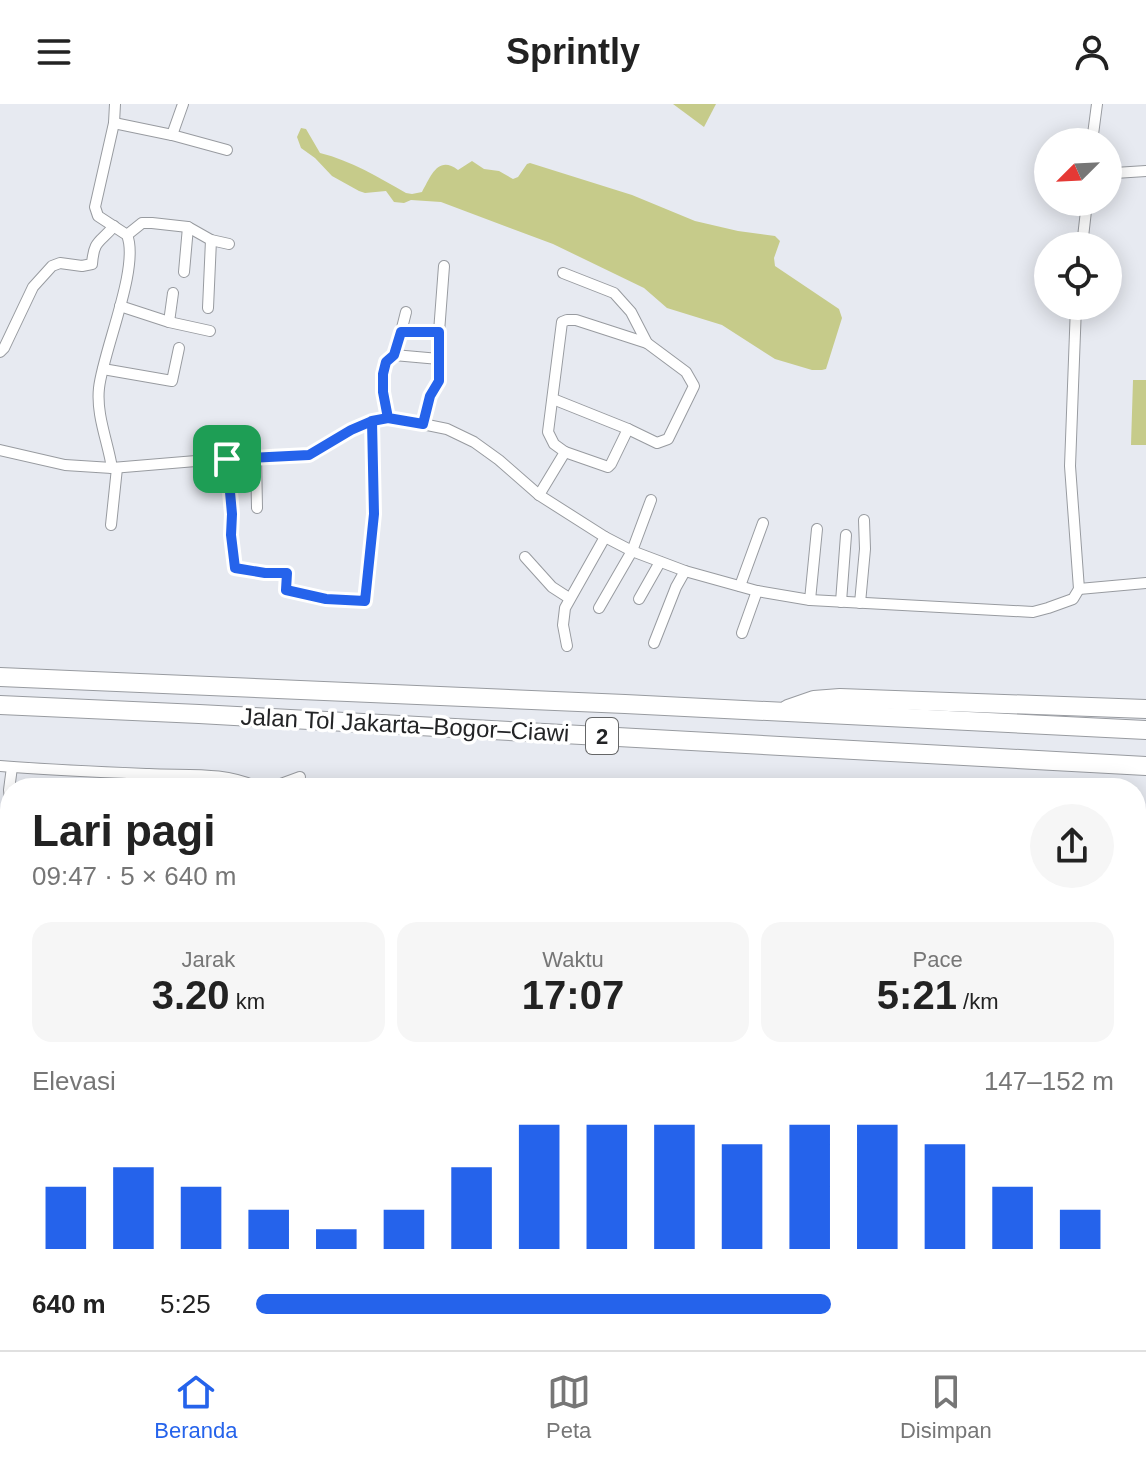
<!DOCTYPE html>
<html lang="id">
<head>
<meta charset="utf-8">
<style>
	:root { --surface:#fff; --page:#f6f6f6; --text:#222; --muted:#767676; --line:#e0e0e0; --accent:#2563eb }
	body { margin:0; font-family:Arial,sans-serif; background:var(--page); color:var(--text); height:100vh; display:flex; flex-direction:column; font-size:30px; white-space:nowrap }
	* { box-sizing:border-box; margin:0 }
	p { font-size:26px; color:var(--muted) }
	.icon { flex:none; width:44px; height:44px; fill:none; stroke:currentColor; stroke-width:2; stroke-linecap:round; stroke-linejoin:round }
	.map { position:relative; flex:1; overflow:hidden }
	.panel { position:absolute; left:0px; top:674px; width:1146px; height:572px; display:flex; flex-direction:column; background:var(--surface); border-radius:32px 32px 0 0; box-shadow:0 4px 20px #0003 }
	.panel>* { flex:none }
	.needle { width:52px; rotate:246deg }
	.controls { position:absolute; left:1034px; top:24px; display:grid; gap:16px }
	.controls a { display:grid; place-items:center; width:88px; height:88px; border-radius:50%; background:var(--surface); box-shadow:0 4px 20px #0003; font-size:40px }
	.pin { position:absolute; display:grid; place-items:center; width:68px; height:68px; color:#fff; margin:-34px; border-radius:16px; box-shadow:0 4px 12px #0006 }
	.round { display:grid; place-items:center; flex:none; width:84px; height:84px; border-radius:42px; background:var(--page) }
	.summary { display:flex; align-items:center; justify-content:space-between; height:136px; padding:0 32px }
	h1 { font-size:44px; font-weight:700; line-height:60px }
	.figures { display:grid; grid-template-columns:repeat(3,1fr); gap:12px; height:136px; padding:8px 32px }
	.figures div { display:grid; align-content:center; border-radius:20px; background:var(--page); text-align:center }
	.figures b { font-size:40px; font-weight:700 }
	.figures small { font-size:22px; font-weight:400 }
	.figures p { font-size:22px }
	.chart { height:224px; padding:16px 32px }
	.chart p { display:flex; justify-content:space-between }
	.chart svg { width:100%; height:144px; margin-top:8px; stroke:var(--accent); stroke-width:6 }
	ul { padding:0 32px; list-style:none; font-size:26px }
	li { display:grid; grid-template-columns:128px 96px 1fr; align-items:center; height:60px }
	li i { height:20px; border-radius:10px; background:var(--accent) }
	header { display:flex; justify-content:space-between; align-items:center; height:104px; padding:0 32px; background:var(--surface); font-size:36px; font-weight:700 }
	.dock { display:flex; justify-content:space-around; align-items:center; height:112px; border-top:2px solid var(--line); background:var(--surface); font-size:22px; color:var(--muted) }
	.dock a { display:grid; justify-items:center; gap:4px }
	.dock .current { color:var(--accent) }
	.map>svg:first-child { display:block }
</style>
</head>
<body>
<header><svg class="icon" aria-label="menu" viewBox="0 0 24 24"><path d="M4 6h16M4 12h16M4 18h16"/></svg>Sprintly<svg class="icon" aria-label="person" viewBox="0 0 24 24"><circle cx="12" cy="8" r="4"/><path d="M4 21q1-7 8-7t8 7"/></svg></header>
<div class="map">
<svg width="1146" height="1246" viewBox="0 0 1146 1246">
	<rect width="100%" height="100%" fill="#e7eaf1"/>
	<!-- green -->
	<g fill="#c6cb8a">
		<path d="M 673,0 L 716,0 L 704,23 Z"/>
		<path d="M 301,24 L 306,25 L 320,49 C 352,57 378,73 406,89 L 412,90 L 422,88 C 431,72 438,51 458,66 L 472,57 L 484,65 L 499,67 L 513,75 L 518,73 L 527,60 L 530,59 L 632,91 L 695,117 L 738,127 L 775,132 L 780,137 L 774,154 L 775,162 L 839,205 L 842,214 L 826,265 L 822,266 L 812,266 L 775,255 L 722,221 L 667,204 L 644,184 L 553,140 L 441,98 L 411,96 L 404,99 L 394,98 L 386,87 L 365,89 L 359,87 L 332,72 L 315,54 L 301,44 L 297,33 Z"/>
		<path d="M 1133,276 L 1146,276 L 1146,341 L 1131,341 Z"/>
	</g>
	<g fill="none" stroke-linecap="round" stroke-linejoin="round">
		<!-- minor casing -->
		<g stroke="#989ba0" stroke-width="12">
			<g id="minor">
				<path d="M 115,0 L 114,19 L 95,103 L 98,112 L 127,131 C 140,163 103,247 99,284 C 96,311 108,338 112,364 L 256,352 L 309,351 L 317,348 L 345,329 L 372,317 L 388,314 L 398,315 L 447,325 L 474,338 L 499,356 L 539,391 L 605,433 L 632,447 L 685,467 L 757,487 L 810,496 L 1033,508 L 1048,504 L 1073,495 L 1079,485 L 1070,362 L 1076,202"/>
				<path d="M 114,19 L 172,31 L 227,46"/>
				<path d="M 172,31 L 183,0"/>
				<path d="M 1092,38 L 1097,0"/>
				<path d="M 1108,71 L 1115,69 L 1146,67"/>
				<path d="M 127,131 L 142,119 L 152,119 L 188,123 L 211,136 L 229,140"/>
				<path d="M 1082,142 L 1087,98"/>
				<path d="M 184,168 L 188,123"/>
				<path d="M 120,202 L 169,218 L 210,227"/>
				<path d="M 208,204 L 211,136"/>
				<path d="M 169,218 L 173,189"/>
				<path d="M 401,228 L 406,208"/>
				<path d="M 0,248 L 4,244 L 33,183 L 52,162 L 60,159 L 82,162 L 92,160 C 94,135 100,139 114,122"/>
				<path d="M 394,251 L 439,255"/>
				<path d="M 103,265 L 172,277 L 179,244"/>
				<path d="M 553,295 L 628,325 L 657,339 L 668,335 L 694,282 L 686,268 L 647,239 L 631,208 L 614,189 L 563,169"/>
				<path d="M 388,314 L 383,288 L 383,270 L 386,258 L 394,251 L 401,228 L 439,228 L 444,162"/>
				<path d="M 423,320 L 430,292 L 439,277 L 439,228"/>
				<path d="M 0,346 L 65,361 L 112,364"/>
				<path d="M 565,348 L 608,363 L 611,360 L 628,325"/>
				<path d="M 256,352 L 257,404"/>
				<path d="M 227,355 L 232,410 L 231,431 L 235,464 L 265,469 L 287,469 L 286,486 L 326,495 L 365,497 L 374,410 L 372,317"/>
				<path d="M 539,391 L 565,348 L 554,340 L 548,328 L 562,218 L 567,216 L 576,216 L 647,239"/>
				<path d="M 111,421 L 117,364"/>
				<path d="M 525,453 L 552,483 L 569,494"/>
				<path d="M 740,482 L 763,419"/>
				<path d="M 1079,485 L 1146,479"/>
				<path d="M 639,495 L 660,458"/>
				<path d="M 810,496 L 817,425"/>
				<path d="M 841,498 L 846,431"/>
				<path d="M 860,499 L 865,445 L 864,416"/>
				<path d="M 599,504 L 632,447 L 651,396"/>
				<path d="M 742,529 L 757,487"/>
				<path d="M 654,539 L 676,483 L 685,467"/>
				<path d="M 567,542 L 563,521 L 565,504 L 605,433"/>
				<path d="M 0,662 C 50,666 100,668 149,670 C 187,672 224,667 259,684"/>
				<path d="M 270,684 L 300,673"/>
				<path d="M 10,695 L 9,686 L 12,663"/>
				<path d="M 1136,749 L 1146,732"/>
				<path d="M 0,763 L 2,754 L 10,749"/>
				<path d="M 0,767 L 4,776 L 10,779"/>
				<path d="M 1136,805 L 1146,803"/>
				<path d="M 0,834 L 10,834"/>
				<path d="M 1136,847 L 1146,845"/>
				<path d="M 0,881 L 10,881"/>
				<path d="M 0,889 L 10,895"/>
				<path d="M 1136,895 L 1146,894"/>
				<path d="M 1136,904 L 1146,903"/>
				<path d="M 0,938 L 10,942"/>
				<path d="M 1136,954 L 1146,997"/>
				<path d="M 1136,1002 L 1146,1046"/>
				<path d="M 1136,1100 L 1146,1098"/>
				<path d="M 933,1236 L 934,1246"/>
				<path d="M 120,1246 L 121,1236"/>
			</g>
		</g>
		<!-- tertiary casing -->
		<g stroke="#989ba0" stroke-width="14">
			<g id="tertiary">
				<path d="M 0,1217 L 10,1219"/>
				<path d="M 460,1236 L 556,1236"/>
				<path d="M 1023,1236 L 1080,1246"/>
				<path d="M 1136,1246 L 1146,1246"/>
			</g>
		</g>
		<!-- motorway casing -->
		<g stroke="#989ba0" stroke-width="20">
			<g id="motorway">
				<path d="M 0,573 L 625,600 L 1146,626"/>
				<path d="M 0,601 L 199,610 L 1146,662"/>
				<path d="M 788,605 L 814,596 L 840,594 L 1146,605"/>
			</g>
		</g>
		<!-- minor -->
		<use href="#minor" stroke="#fff" stroke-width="10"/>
		<!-- tertiary -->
		<use href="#tertiary" stroke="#fff" stroke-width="12"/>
		<!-- motorway -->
		<use href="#motorway" stroke="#fff" stroke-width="18"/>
	</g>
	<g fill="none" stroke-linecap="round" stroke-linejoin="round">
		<!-- route casing -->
		<g stroke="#fff" stroke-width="16">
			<path id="route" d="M 227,355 L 309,351 L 351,326 L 372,317 L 388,314 L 423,320 L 430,292 L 439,277 L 439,228 L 401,228 L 394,251 L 386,258 L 383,270 L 383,288 L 388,314 L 372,317 L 374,410 L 365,497 L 326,495 L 286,486 L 287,469 L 265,469 L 235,464 L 231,431 L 232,410 L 227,355"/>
		</g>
		<!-- route -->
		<use href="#route" stroke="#2563eb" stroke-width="10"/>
	</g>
	<g text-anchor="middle" stroke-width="7" stroke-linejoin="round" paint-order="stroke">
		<!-- shield labels -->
		<rect fill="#fff" stroke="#656667" stroke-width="2" x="586" y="614" width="32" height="36" rx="6"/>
		<g font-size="22" font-weight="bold" fill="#232426">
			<text x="602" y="640">2</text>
		</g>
		<!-- street labels -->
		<g font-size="24" fill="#232426" stroke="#fff">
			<text transform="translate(405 621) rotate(3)" y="8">Jalan Tol Jakarta–Bogor–Ciawi</text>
		</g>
	</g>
</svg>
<div class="controls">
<a><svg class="needle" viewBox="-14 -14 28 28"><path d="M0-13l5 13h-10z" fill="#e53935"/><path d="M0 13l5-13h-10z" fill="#767676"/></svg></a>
<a><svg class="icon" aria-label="locate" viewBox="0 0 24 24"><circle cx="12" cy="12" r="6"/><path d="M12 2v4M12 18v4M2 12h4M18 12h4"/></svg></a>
</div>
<div class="pin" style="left:227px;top:355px;background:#1e9e55"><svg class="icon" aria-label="arrive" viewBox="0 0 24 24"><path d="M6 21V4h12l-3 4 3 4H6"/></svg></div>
<section class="panel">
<div class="summary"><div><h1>Lari pagi</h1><p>09:47 · 5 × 640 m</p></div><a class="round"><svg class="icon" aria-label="share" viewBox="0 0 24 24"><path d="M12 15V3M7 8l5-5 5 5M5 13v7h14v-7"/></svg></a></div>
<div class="figures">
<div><p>Jarak</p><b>3.20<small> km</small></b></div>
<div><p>Waktu</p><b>17:07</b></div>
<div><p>Pace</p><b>5:21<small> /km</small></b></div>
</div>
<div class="chart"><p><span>Elevasi</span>147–152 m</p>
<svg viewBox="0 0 160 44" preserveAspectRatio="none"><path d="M5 44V25M15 44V19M25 44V25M35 44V32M45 44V38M55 44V32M65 44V19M75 44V6M85 44V6M95 44V6M105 44V12M115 44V6M125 44V6M135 44V12M145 44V25M155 44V32"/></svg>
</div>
<ul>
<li><b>640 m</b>5:25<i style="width:67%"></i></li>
</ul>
</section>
</div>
<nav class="dock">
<a class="current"><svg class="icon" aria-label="home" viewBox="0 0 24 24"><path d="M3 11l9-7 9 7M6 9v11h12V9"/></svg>Beranda</a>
<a><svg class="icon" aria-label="map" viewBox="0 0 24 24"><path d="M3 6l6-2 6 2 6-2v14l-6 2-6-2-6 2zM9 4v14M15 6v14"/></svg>Peta</a>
<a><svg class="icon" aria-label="saved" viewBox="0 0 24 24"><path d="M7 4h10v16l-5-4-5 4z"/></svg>Disimpan</a>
</nav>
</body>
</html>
